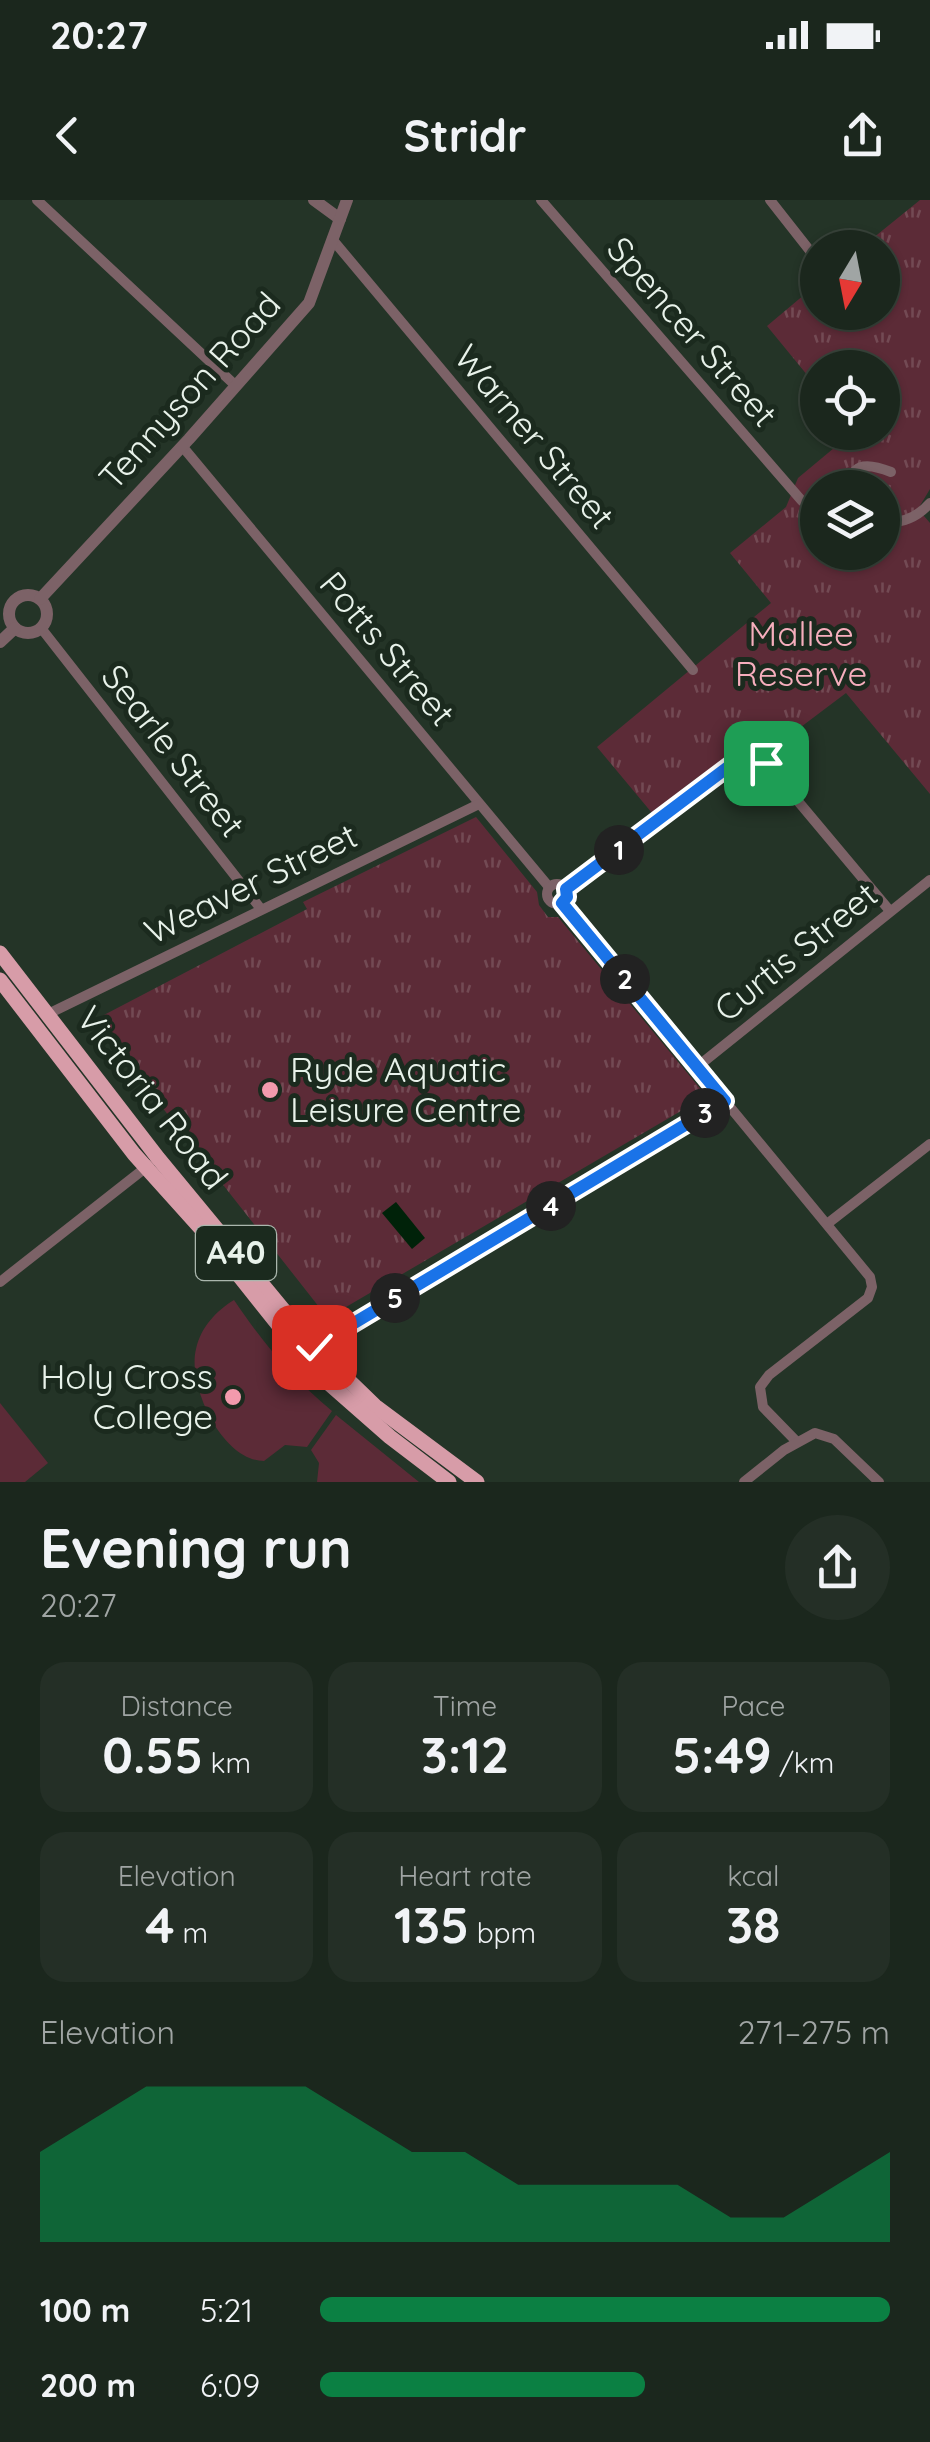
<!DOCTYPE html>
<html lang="en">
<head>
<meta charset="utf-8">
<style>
	:root { --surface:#1b271d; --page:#242f26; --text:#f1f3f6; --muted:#a0a5a4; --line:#39443b; --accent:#0b8043 }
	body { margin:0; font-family:Quicksand,sans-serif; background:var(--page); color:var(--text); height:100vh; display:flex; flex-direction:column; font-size:38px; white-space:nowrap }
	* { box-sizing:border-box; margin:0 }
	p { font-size:32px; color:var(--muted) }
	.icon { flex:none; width:55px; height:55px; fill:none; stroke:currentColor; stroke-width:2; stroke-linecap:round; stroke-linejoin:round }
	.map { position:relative; height:1282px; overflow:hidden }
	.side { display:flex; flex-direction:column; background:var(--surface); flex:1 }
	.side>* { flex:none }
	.needle { width:65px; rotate:190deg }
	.fabs { position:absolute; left:800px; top:30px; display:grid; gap:20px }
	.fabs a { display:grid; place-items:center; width:100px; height:100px; border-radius:50%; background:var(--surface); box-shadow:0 2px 8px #0004,0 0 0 2px var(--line); font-size:50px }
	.pin { position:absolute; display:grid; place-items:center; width:85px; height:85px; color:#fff; margin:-42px; border-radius:20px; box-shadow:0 5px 15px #0006 }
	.km { position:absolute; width:50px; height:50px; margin:-25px; border-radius:50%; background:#222; color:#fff; font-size:28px; line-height:50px; text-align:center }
	.round { display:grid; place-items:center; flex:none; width:105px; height:105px; border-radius:52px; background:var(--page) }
	.overview { display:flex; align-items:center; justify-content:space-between; height:170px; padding:0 40px }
	h1 { font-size:55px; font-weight:700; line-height:75px }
	.stats { display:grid; grid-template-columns:repeat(3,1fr); gap:15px; height:170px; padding:10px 40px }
	.stats div { display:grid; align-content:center; border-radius:25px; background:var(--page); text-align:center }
	.stats b { font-size:50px; font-weight:700 }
	.stats small { font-size:28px; font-weight:400 }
	.stats p { font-size:28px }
	.chart { height:280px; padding:20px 40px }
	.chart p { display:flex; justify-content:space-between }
	.chart svg { width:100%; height:180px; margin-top:10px; fill:var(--accent); opacity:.7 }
	ul { padding:0 40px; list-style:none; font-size:32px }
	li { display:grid; grid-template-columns:160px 120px 1fr; align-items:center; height:75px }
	li i { height:25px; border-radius:12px; background:var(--accent) }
	.status { display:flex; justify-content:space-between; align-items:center; height:70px; padding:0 50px; background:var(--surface); direction:ltr }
	.status svg { height:28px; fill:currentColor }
	header { display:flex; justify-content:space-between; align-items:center; height:130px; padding:0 40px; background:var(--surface); font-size:45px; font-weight:700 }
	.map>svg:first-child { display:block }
</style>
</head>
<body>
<div class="status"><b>20:27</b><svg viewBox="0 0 49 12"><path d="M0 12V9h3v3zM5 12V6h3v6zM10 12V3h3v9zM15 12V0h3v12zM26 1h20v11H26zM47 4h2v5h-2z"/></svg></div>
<header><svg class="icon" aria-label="back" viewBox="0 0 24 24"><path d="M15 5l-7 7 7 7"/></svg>Stridr<svg class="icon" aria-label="share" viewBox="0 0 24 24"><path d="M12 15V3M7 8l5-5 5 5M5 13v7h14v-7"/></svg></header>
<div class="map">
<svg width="930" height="1282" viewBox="0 0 930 1282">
	<defs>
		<pattern id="park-tufts" width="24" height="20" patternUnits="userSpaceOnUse" patternTransform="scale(2.5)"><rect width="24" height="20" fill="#5c2b37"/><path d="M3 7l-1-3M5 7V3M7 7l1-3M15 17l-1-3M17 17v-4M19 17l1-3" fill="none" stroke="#734a54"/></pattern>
	</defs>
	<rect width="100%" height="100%" fill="#243427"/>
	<!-- grass -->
	<g fill="#5c2b37">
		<path d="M 234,1100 C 263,1143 292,1178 332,1211 L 307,1247 L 285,1245 L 264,1261 C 222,1261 187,1185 196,1149 C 201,1127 216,1111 234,1100 Z"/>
		<path d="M 0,1203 L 48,1263 L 25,1282 L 0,1282 Z"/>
		<path d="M 336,1215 L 419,1282 L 317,1282 L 319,1263 L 311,1250 Z"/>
	</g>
	<!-- park -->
	<g fill="url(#park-tufts)" fill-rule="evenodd">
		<path d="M 920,0 L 930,0 L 930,289 L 918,309 L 930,323 L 930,594 L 846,493 L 769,551 C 735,539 680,593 652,613 L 597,547 L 771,403 L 730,353 L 786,307 L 798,278 L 852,233 L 882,232 L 882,168 L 818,168 L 817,187 L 767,126 L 817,84 L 818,112 L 882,112 L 882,48 L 862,47 ZM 818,288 L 882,288 L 882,352 L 818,352 Z"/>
		<path d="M 476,617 L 537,692 L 539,705 L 548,717 L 558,717 L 703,892 L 698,901 L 334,1114 L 323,1112 L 99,827 L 102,816 L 307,709 L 303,702 Z"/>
	</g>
	<!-- water -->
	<path fill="#002209" d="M 396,1002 L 425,1038 L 412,1049 L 382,1013 Z"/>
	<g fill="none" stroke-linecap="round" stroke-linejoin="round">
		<!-- minor -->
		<g stroke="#7c6267" stroke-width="10">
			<path d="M 37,0 L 235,185"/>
			<path d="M 541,0 L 802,301"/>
			<path d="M 770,0 L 818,61"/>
			<path d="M 332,39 L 693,470"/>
			<path d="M 182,246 L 549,687"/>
			<path d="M 848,288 C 852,260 871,264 891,272"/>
			<path d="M 882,322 C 902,324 917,318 930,303"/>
			<path d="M 41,428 L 261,709"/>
			<circle cx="557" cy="694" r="10"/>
			<path d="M 566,689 L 740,558 L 754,556 L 766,563 L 890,711"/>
			<path d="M 562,703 L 870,1077 L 872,1087 L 868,1098 L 769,1175 L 760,1187 L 763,1207 L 797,1242"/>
			<path d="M 48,814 L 479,604"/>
			<path d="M 697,867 L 930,680"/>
			<path d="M 827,1024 L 930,944"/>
			<path d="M 0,1082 L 149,965"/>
			<path d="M 314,1147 L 725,901"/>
			<path d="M 744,1282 L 784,1250 L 815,1233 L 834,1239 L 879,1282"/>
		</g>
		<!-- tertiary -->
		<g stroke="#7c6267" stroke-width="12">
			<path d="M 314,0 L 340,19"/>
			<circle cx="28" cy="414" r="19"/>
			<path d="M 40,399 L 189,239 L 309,103 L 347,0"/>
			<path d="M 0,442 L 15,428"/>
		</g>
		<!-- trunk -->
		<g stroke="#d79ca8" stroke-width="15">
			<path d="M 0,753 L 158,958 L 314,1147 L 375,1206 L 477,1282"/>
			<path d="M 0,780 L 134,954 L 205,1033 L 316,1172 L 390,1237 L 449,1282"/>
		</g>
	</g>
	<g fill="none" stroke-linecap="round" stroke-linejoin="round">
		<!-- route casing -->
		<g stroke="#fff" stroke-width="20">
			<path id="route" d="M 314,1147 L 725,901 L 562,703 L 567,697 L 566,689 L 740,558 L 754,556 L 766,563"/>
		</g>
		<!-- route -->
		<use href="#route" stroke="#1a73e8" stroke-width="12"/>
	</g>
	<!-- markers -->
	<g fill="#f29aad" stroke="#1b2a1e" stroke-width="4">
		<circle cx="270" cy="890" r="10"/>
		<circle cx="233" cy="1197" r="10"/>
	</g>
	<g text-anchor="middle" stroke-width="10" stroke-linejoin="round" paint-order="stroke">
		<!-- shield labels -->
		<rect fill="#1b2a1e" stroke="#aab6ad" stroke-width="2.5" x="196" y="1026" width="80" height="54" rx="8"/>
		<g font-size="32" font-weight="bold" fill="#e8f2ea">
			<text x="236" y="1064">A40</text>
		</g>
		<!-- street labels -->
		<g font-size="35" fill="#e8f2ea" stroke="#1b2a1e">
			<text transform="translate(692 132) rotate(49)" y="12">Spencer Street</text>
			<text transform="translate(190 191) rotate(-48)" y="12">Tennyson Road</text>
			<text transform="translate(534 237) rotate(50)" y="12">Warner Street</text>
			<text transform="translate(387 449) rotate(50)" y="12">Potts Street</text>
			<text transform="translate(173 551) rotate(52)" y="12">Searle Street</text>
			<text transform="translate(251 684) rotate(-26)" y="12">Weaver Street</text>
			<text transform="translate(796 752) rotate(-39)" y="12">Curtis Street</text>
			<text transform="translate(152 898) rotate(52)" y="12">Victoria Road</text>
		</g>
		<!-- park labels -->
		<g font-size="35" fill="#f6aebd" stroke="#1b2a1e">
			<text x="801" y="446">Mallee<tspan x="801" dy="40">Reserve</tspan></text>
		</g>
		<!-- poi labels -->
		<g font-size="35" fill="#e8f2ea" stroke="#1b2a1e" text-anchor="start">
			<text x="290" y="882">Ryde Aquatic<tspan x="290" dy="40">Leisure Centre</tspan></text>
			<text x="213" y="1189" text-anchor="end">Holy Cross<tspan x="213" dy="40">College</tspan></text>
		</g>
	</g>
</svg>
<div class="fabs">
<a><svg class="needle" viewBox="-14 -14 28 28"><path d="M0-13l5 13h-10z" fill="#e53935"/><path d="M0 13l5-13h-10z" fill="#a0a5a4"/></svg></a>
<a><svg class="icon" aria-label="locate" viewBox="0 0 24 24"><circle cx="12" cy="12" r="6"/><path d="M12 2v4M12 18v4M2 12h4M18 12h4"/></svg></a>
<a><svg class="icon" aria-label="layers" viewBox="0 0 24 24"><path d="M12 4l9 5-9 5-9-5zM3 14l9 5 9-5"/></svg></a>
</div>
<div class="pin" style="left:766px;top:563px;background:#1e9e55"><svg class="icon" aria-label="arrive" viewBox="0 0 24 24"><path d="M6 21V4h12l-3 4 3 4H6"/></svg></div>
<div class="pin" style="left:314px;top:1147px;background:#d93025"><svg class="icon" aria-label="check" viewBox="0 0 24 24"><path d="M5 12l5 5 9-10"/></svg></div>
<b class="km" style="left:619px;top:650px">1</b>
<b class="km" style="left:625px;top:779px">2</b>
<b class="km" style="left:705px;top:913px">3</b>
<b class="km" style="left:551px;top:1006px">4</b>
<b class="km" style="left:395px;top:1098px">5</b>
</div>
<section class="side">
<div class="overview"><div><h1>Evening run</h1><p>20:27</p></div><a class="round"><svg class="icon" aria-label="share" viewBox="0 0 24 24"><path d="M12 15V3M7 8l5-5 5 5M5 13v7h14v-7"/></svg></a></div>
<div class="stats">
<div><p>Distance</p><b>0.55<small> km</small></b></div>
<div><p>Time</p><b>3:12</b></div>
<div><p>Pace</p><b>5:49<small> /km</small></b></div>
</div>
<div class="stats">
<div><p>Elevation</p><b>4<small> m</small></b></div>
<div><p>Heart rate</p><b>135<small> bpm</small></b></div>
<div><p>kcal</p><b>38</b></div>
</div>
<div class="chart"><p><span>Elevation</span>271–275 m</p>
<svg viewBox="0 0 160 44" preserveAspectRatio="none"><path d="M0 44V22L10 14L20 6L30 6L40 6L50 6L60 14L70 22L80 22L90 30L100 30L110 30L120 30L130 38L140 38L150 30L160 22V44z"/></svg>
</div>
<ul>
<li><b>100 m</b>5:21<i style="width:100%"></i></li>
<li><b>200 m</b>6:09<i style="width:57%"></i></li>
</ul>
</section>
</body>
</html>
